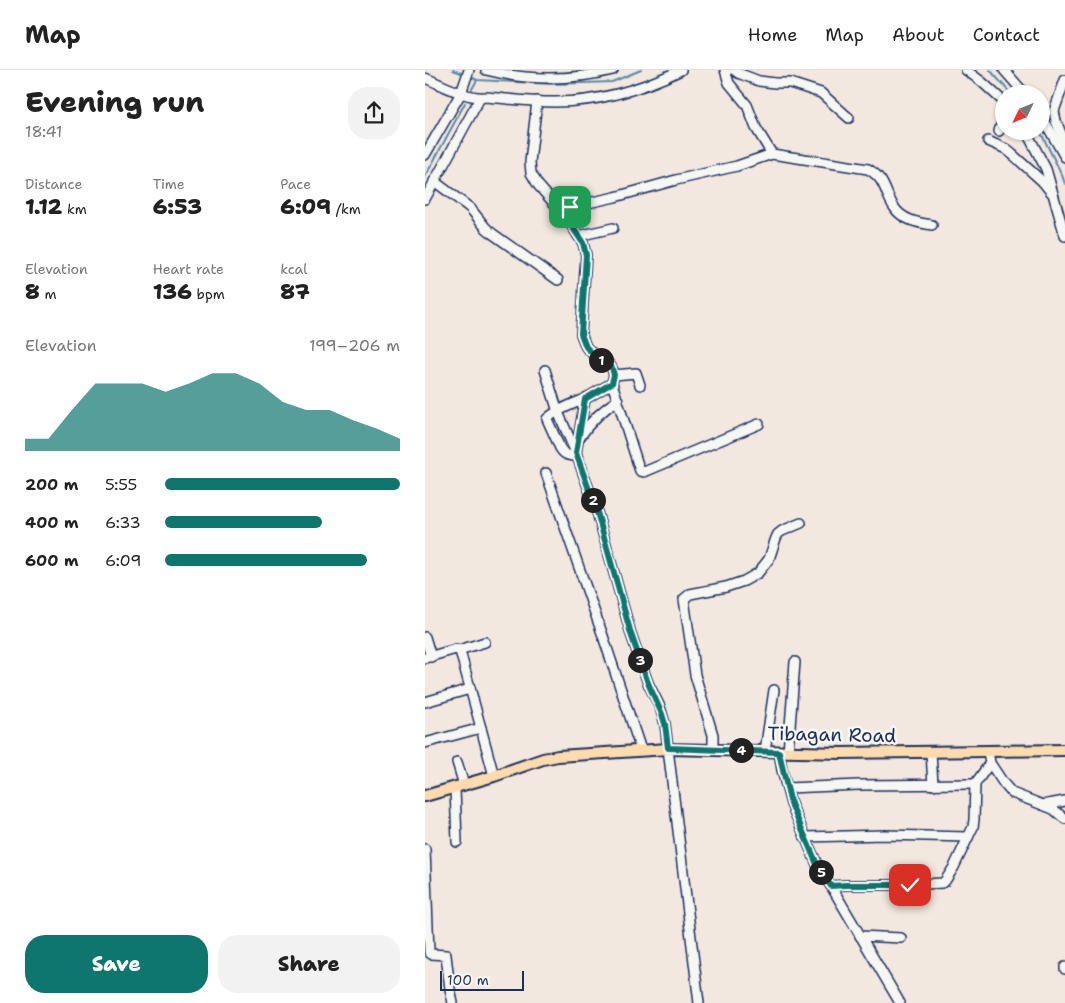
<!DOCTYPE html>
<html lang="en">
<head>
<meta charset="utf-8">
<style>
	:root { --surface:#fff; --page:#f2f2f2; --text:#222; --muted:#767676; --line:#e0e0e0; --accent:#0f766e }
	body { margin:0; font-family:"Shantell Sans",sans-serif; background:var(--page); color:var(--text); height:100vh; display:flex; flex-direction:column; font-size:19px; white-space:nowrap }
	* { box-sizing:border-box; margin:0 }
	p { font-size:16px; color:var(--muted) }
	.icon { flex:none; width:28px; height:28px; fill:none; stroke:currentColor; stroke-width:2; stroke-linecap:round; stroke-linejoin:round }
	.map { position:relative; flex:1; overflow:hidden }
	.sheet { display:flex; flex-direction:column; background:var(--surface); width:425px }
	.sheet>* { flex:none }
	.needle { width:32px; rotate:227deg }
	.controls { position:absolute; left:570px; top:15px; display:grid; gap:10px }
	.controls a { display:grid; place-items:center; width:55px; height:55px; border-radius:50%; background:var(--surface); box-shadow:0 1px 4px #0004; font-size:25px }
	.scale { position:absolute; left:15px; bottom:12px; width:84px; box-sizing:border-box; padding-left:5px; border:2px solid #1b2f5e; border-top:0; font-size:14px; line-height:18px; white-space:nowrap; color:#1b2f5e; -webkit-text-stroke:4px #f6f6f2; paint-order:stroke }
	.pin { position:absolute; display:grid; place-items:center; width:42px; height:42px; color:#fff; margin:-21px; border-radius:10px; box-shadow:0 2px 8px #0006 }
	.km { position:absolute; width:25px; height:25px; margin:-12px; border-radius:50%; background:#222; color:#fff; font-size:14px; line-height:25px; text-align:center }
	.round { display:grid; place-items:center; flex:none; width:52px; height:52px; border-radius:20px; background:var(--page) }
	.headline { display:flex; align-items:center; justify-content:space-between; height:85px; padding:0 25px }
	h1 { font-size:28px; font-weight:800; line-height:38px }
	.metrics { display:grid; grid-template-columns:repeat(3,1fr); gap:8px; height:85px; padding:5px 25px }
	.metrics div { display:grid; align-content:center }
	.metrics b { font-size:21px; font-weight:800 }
	.metrics small { font-size:14px; font-weight:400 }
	.metrics p { font-size:14px }
	.chart { height:140px; padding:10px 25px }
	.chart p { display:flex; justify-content:space-between }
	.chart svg { width:100%; height:90px; margin-top:5px; fill:var(--accent); opacity:.7 }
	.primary-button { display:flex; gap:10px; margin-top:auto; padding:10px 25px }
	.primary-button a { flex:1; height:58px; border-radius:20px; background:var(--accent); color:#fff; font-size:20px; font-weight:800; line-height:58px; text-align:center }
	.primary-button a+a { background:var(--page); color:var(--text) }
	ul { padding:0 25px; list-style:none; font-size:16px }
	li { display:grid; grid-template-columns:80px 60px 1fr; align-items:center; height:38px }
	li i { height:12px; border-radius:6px; background:var(--accent) }
	header { display:flex; align-items:center; gap:30px; box-sizing:border-box; height:70px; padding:0 25px; background:var(--surface); border-bottom:1px solid var(--line) }
	header strong { font-size:24px }
	nav { display:flex; gap:28px; margin-inline-start:auto; font-size:18px }
	main { display:flex; flex:1; min-height:0 }
	.map>svg:first-child { display:block }
</style>
</head>
<body>
<header>
<strong>Map</strong>
<nav><a>Home</a><a>Map</a><a>About</a><a>Contact</a></nav>
</header>
<main>
<section class="sheet">
<div class="headline"><div><h1>Evening run</h1><p>18:41</p></div><a class="round"><svg class="icon" aria-label="share" viewBox="0 0 24 24"><path d="M12 15V3M7 8l5-5 5 5M5 13v7h14v-7"/></svg></a></div>
<div class="metrics">
<div><p>Distance</p><b>1.12<small> km</small></b></div>
<div><p>Time</p><b>6:53</b></div>
<div><p>Pace</p><b>6:09<small> /km</small></b></div>
</div>
<div class="metrics">
<div><p>Elevation</p><b>8<small> m</small></b></div>
<div><p>Heart rate</p><b>136<small> bpm</small></b></div>
<div><p>kcal</p><b>87</b></div>
</div>
<div class="chart"><p><span>Elevation</span>199–206 m</p>
<svg viewBox="0 0 160 44" preserveAspectRatio="none"><path d="M0 44V38L10 38L20 24L30 11L40 11L50 11L60 15L70 11L80 6L90 6L100 11L110 20L120 24L130 24L140 29L150 33L160 38V44z"/></svg>
</div>
<ul>
<li><b>200 m</b>5:55<i style="width:100%"></i></li>
<li><b>400 m</b>6:33<i style="width:67%"></i></li>
<li><b>600 m</b>6:09<i style="width:86%"></i></li>
</ul>
<div class="primary-button"><a>Save</a><a>Share</a></div>
</section>
<div class="map">
<svg width="640" height="933" viewBox="0 0 640 933">
	<rect width="100%" height="100%" fill="#f3e8e0"/>
	<filter id="ink" filterUnits="userSpaceOnUse"><feTurbulence type="fractalNoise" baseFrequency=".02" numOctaves="2"/><feDisplacementMap in="SourceGraphic" scale="10" xChannelSelector="R" yChannelSelector="G"/><feConvolveMatrix kernelMatrix="1 2 1 2 8 2 1 2 1" color-interpolation-filters="sRGB"/></filter>
	<g filter="url(#ink)">
		<g fill="none" stroke-linecap="round" stroke-linejoin="round">
			<!-- stream -->
			<g stroke="#568aaa" stroke-width="2">
				<path d="M 28,0 L 39,4"/>
				<path d="M 565,0 L 586,24"/>
				<path d="M 46,7 L 52,10 L 127,14 L 187,12 L 216,0"/>
				<path d="M 47,19 L 52,10"/>
				<path d="M 615,61 L 637,105 L 640,114"/>
				<path d="M 0,107 L 40,33"/>
			</g>
			<!-- minor casing -->
			<g stroke="#1b2f5e" stroke-width="12">
				<g id="minor">
					<path d="M 61,0 C 104,11 144,11 188,0"/>
					<path d="M 300,0 L 304,13 L 322,35 L 331,58 L 347,84"/>
					<path d="M 309,0 L 313,3 L 334,11 L 350,13 L 365,13 L 396,23 L 424,48"/>
					<path d="M 541,0 L 557,12 L 579,32"/>
					<path d="M 579,0 L 600,24"/>
					<path d="M 0,8 C 18,15 42,29 61,27 C 84,29 107,32 130,32 C 175,32 217,19 256,0"/>
					<path d="M 640,10 L 629,41 L 631,51 L 640,73"/>
					<path d="M 112,31 L 105,92 L 106,103 L 113,115 L 141,147 L 158,173 L 161,185 L 156,264 L 161,277 L 171,287 L 184,294 L 187,298 L 189,305 L 187,313 L 160,329 L 151,383 L 172,442 L 206,564 L 223,613 L 235,637 L 240,654 L 274,933"/>
					<path d="M 616,45 L 640,87"/>
					<path d="M 574,61 L 579,47"/>
					<path d="M 601,61 L 621,99 L 640,166"/>
					<path d="M 563,71 L 581,79 L 587,84 L 617,111 L 626,122"/>
					<path d="M 0,85 L 36,23 L 44,0"/>
					<path d="M 9,111 L 45,138 L 61,158 L 68,164 L 133,210"/>
					<path d="M 0,129 L 55,28"/>
					<path d="M 141,147 L 143,139 L 145,137 L 190,127 L 251,110 L 312,96 L 347,84 L 443,99 C 461,109 459,122 469,137 C 477,150 493,153 507,155"/>
					<path d="M 153,166 L 188,158"/>
					<path d="M 120,300 L 133,342 L 151,383"/>
					<path d="M 189,305 L 211,303 L 215,315"/>
					<path d="M 187,313 L 215,401 L 219,402 L 334,354"/>
					<path d="M 155,367 C 165,352 178,339 193,330"/>
					<path d="M 152,386 C 144,386 139,385 135,378 L 122,349 C 131,340 148,334 160,329"/>
					<path d="M 121,403 L 178,566 L 216,680"/>
					<path d="M 0,567 L 6,587"/>
					<path d="M 34,580 L 60,572"/>
					<path d="M 0,588 L 31,579 L 35,581 L 69,706"/>
					<path d="M 0,632 L 45,619"/>
					<path d="M 0,673 L 56,658"/>
					<path d="M 288,680 L 288,665 L 270,605 L 259,529 L 265,524 L 301,517 L 319,511 L 328,506 L 333,503 L 344,489 L 351,468 L 353,464 L 357,461 L 376,453"/>
					<path d="M 340,681 L 349,620"/>
					<path d="M 354,681 L 357,700 L 366,734 L 394,799 L 406,816 L 475,933"/>
					<path d="M 563,681 L 565,693 L 579,714 L 587,723 L 628,739 L 640,749"/>
					<path d="M 363,682 L 370,592"/>
					<path d="M 506,682 L 508,715"/>
					<path d="M 32,692 L 39,715"/>
					<path d="M 30,718 L 32,772"/>
					<path d="M 362,718 L 434,715 L 550,714"/>
					<path d="M 618,735 L 640,731"/>
					<path d="M 380,767 L 460,765 L 543,767"/>
					<path d="M 0,779 L 4,882 L 6,884 L 21,885 L 25,919 L 28,933"/>
					<path d="M 406,816 L 421,815 L 485,815 L 517,813 L 520,811 L 529,797 L 548,757 L 549,750 L 550,714 L 565,693"/>
					<path d="M 435,866 L 476,868"/>
					<path d="M 640,897 L 640,899"/>
				</g>
			</g>
			<!-- major casing -->
			<g stroke="#1b2f5e" stroke-width="14">
				<path id="major" d="M 0,726 L 69,706 L 118,689 L 133,686 L 243,679 L 417,683 L 640,680"/>
			</g>
			<!-- minor -->
			<use href="#minor" stroke="#f6f6f2" stroke-width="9"/>
			<!-- major -->
			<use href="#major" stroke="#fedbac" stroke-width="10"/>
		</g>
	</g>
	<g fill="none" stroke-linecap="round" stroke-linejoin="round" filter="url(#ink)">
		<!-- route casing -->
		<g stroke="#fff" stroke-width="10">
			<path id="route" d="M 145,137 L 143,139 L 141,147 L 158,173 L 161,185 L 156,264 L 161,277 L 171,287 L 184,294 L 187,298 L 189,305 L 187,313 L 160,329 L 151,383 L 172,442 L 206,564 L 223,613 L 237,644 L 240,654 L 243,678 L 354,682 L 358,700 L 366,734 L 394,799 L 406,816 L 421,815 L 485,815"/>
		</g>
		<!-- route -->
		<use href="#route" stroke="#0f766e" stroke-width="6"/>
	</g>
	<g text-anchor="middle" stroke-width="5" stroke-linejoin="round" paint-order="stroke">
		<!-- street labels -->
		<g font-size="19" fill="#1b2f5e" stroke="#f6f6f2">
			<text transform="translate(407 664) rotate(1)" y="7">Tibagan Road</text>
		</g>
	</g>
</svg>
<div class="controls">
<a><svg class="needle" viewBox="-14 -14 28 28"><path d="M0-13l5 13h-10z" fill="#e53935"/><path d="M0 13l5-13h-10z" fill="#767676"/></svg></a>
</div>
<div class="scale">100 m</div>
<div class="pin" style="left:145px;top:137px;background:#1e9e55"><svg class="icon" aria-label="arrive" viewBox="0 0 24 24"><path d="M6 21V4h12l-3 4 3 4H6"/></svg></div>
<div class="pin" style="left:485px;top:815px;background:#d93025"><svg class="icon" aria-label="check" viewBox="0 0 24 24"><path d="M5 12l5 5 9-10"/></svg></div>
<b class="km" style="left:176px;top:290px">1</b>
<b class="km" style="left:168px;top:430px">2</b>
<b class="km" style="left:215px;top:590px">3</b>
<b class="km" style="left:316px;top:680px">4</b>
<b class="km" style="left:396px;top:802px">5</b>
</div>
</main>
</body>
</html>
